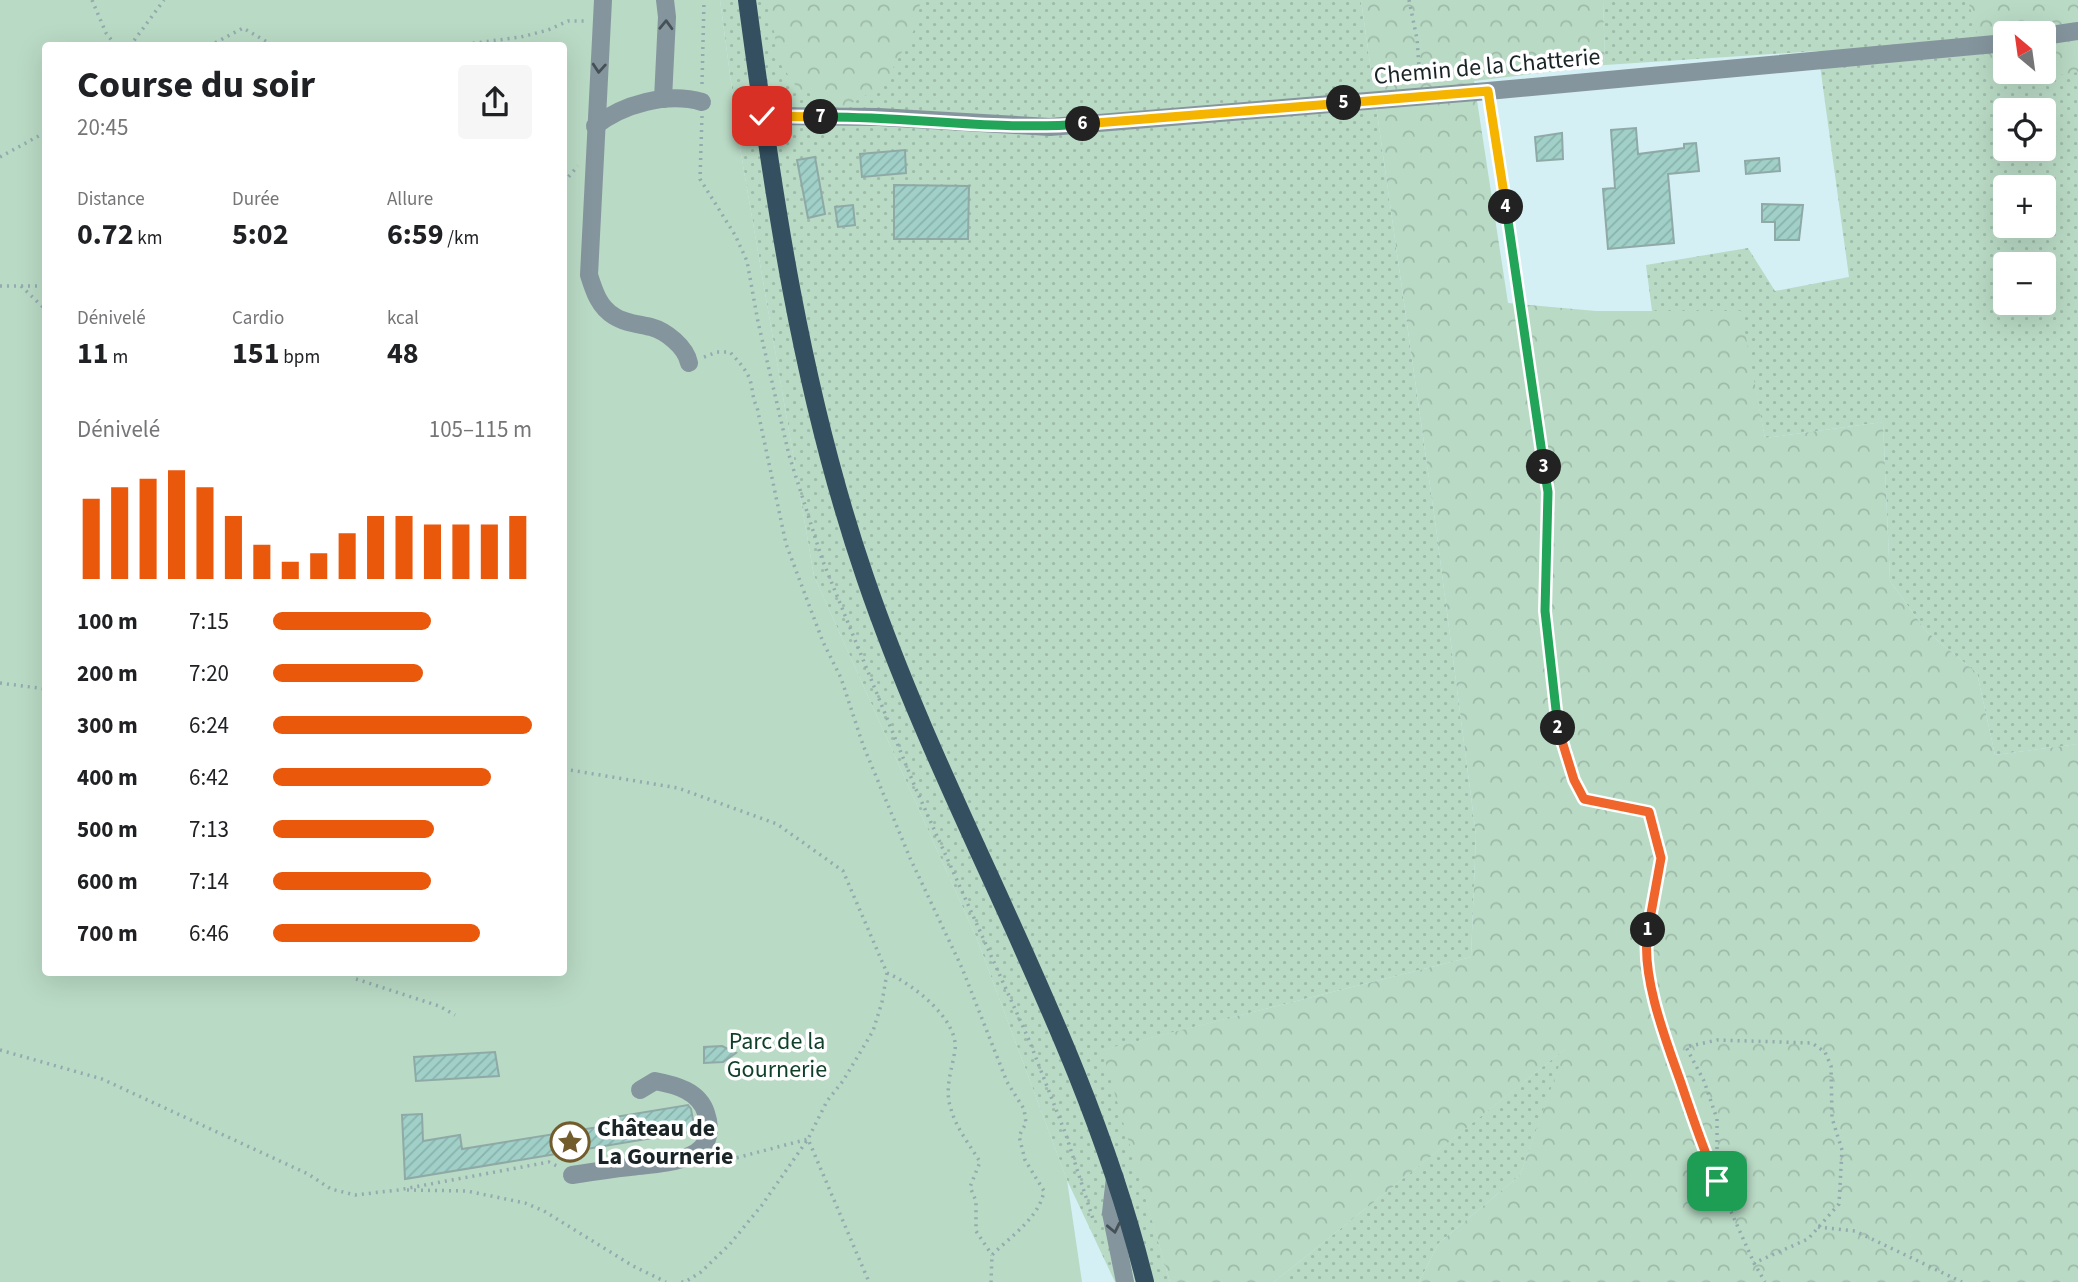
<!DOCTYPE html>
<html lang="fr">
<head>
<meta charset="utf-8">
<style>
	:root { --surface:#fff; --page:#f6f6f6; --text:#202124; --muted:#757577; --accent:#ea580c }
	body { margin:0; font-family:"Source Sans 3",sans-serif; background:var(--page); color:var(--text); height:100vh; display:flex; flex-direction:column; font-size:26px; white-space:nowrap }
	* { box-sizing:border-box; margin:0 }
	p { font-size:23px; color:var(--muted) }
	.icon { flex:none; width:38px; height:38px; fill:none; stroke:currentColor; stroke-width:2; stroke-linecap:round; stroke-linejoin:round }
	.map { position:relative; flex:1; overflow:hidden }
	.details { position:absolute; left:42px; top:42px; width:525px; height:934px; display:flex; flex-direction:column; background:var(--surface); border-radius:7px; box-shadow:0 7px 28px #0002 }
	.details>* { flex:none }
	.needle { width:46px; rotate:331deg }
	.fabs { position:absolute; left:1993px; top:21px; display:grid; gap:14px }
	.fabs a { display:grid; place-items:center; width:63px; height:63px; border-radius:7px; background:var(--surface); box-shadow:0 7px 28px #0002; font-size:35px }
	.pin { position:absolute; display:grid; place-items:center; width:60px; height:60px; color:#fff; margin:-30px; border-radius:14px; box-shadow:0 4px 10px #0006 }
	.km { position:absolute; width:35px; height:35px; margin:-18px; border-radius:50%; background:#222; color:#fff; font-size:19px; line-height:35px; text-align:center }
	.round { display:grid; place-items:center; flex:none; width:74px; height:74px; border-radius:7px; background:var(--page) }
	.overview { display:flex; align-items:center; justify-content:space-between; height:119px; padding:0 35px }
	h1 { font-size:38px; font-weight:700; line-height:52px }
	.metrics { display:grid; grid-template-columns:repeat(3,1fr); gap:10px; height:119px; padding:7px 35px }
	.metrics div { display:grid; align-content:center }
	.metrics b { font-size:30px; font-weight:700 }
	.metrics small { font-size:19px; font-weight:400 }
	.metrics p { font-size:19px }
	.chart { height:196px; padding:14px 35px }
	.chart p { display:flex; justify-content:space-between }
	.chart svg { width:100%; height:126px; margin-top:7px; stroke:var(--accent); stroke-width:6 }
	ul { padding:0 35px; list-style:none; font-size:23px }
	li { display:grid; grid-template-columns:112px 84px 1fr; align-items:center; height:52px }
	li i { height:18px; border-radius:9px; background:var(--accent) }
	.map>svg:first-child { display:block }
</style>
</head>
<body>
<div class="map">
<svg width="2078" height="1282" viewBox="0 0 2078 1282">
	<defs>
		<pattern id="grass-dots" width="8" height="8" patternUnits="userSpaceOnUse" patternTransform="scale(1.75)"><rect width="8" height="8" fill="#b9dac5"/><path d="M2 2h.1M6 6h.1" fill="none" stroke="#9ebba9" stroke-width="1.8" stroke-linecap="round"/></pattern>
		<pattern id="forest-crowns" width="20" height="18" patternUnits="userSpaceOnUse" patternTransform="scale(1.75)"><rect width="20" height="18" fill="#b9dac5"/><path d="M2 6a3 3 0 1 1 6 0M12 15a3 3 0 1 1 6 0" fill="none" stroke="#9ebba9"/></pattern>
		<pattern id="building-hatch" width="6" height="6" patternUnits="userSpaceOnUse" patternTransform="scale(1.75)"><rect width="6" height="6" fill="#a0d0c8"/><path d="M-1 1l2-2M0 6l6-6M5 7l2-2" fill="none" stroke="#89b2ac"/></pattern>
	</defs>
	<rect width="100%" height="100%" fill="#d4f0f5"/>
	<!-- grass -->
	<g fill="url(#grass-dots)" fill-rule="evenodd">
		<path d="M 720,0 L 1361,0 L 1436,528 L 1476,835 L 1471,957 L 1103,1050 L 1170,1282 L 1115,1282 L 1067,1180 L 977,939 L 814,576 L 739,142 Z"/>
		<path d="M 1603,0 L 2078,0 L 2078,744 L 1995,755 L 1977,673 L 1926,631 L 1890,581 L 1883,422 L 1765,438 L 1740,311 L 1652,311 L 1646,265 L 1748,248 L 1775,291 L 1849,277 L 1818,51 L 1605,65 ZM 2006,33 L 2044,33 L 2044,72 L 2006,72 ZM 2006,110 L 2044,110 L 2044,149 L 2006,149 ZM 2006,187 L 2044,187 L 2044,226 L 2006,226 ZM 2006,264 L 2044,264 L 2044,303 L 2006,303 Z"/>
		<path d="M 1566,1048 L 1520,1175 L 1439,1243 L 1419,1282 L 1274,1282 Z"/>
	</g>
	<!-- forest -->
	<g fill="url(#forest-crowns)" fill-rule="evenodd">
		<path d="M 769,0 L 921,0 L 914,30 L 883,86 L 844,107 L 798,89 L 779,62 Z"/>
		<path d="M 1361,0 L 1603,0 L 1605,65 L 1474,81 L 1508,303 L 1596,311 L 1741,311 L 1765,438 L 1883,422 L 1890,581 L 1926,631 L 1977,673 L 1995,755 L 2078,744 L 2078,1282 L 1419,1282 L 1439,1243 L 1520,1175 L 1565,1049 L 1274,1282 L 1170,1282 L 1102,1050 L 1471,957 L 1476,835 L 1436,528 Z"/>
		<path d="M 1968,0 L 2078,0 L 2078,72 L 1991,86 ZM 2006,33 L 2044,33 L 2044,72 L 2006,72 Z"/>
	</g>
	<!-- park -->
	<path fill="#b9dac5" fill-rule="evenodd" d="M 0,0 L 720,0 L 739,142 L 814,576 L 977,939 L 1067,1180 L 1082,1282 L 0,1282 ZM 46,46 L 564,46 L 564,973 L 46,973 Z"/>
	<!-- building -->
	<g fill="url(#building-hatch)" stroke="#8faaa6" stroke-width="2">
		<path d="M 1636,128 L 1638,154 L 1684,148 L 1684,144 L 1696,143 L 1699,171 L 1668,174 L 1674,243 L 1608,249 L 1603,189 L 1615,188 L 1611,130 Z"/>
		<path d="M 1562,133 L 1563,159 L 1537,161 L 1535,137 Z"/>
		<path d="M 905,150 L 906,173 L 862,177 L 860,154 Z"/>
		<path d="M 815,157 L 825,214 L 808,218 L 797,160 Z"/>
		<path d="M 1779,158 L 1780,171 L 1746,174 L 1745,161 Z"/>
		<path d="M 894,185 L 969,186 L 968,239 L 894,239 Z"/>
		<path d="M 1762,204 L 1803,205 L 1799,240 L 1775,240 L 1775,222 L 1762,222 Z"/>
		<path d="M 853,205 L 855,225 L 838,227 L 835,207 Z"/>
		<path d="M 722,1046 L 736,1053 L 723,1062 L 704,1063 L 704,1047 Z"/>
		<path d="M 495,1052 L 499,1076 L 416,1081 L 414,1057 Z"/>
		<path d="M 688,1105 L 691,1109 L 695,1131 L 405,1179 L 402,1115 L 422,1114 L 423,1141 L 460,1135 L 462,1149 L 611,1125 L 609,1118 Z"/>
	</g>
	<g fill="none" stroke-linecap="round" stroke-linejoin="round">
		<!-- path -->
		<g stroke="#94aaae" stroke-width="3.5" stroke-dasharray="2 5" stroke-linecap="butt">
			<path d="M 92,0 L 106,33 L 116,46"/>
			<path d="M 1409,0 L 1417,39 L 1420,81"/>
			<path d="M 130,46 L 164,0"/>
			<path d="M 209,46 L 243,28 L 274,46"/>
			<path d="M 452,46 L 521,37 L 548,30 L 568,21 L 587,21"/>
			<path d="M 702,84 L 704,0"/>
			<path d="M 1491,109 L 1548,492 L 1545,611 L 1559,730 L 1574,780 L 1584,799 L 1649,812 L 1661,858 L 1646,942 L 1652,986 L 1662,1030 L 1707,1158 L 1754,1263 L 1765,1282"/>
			<path d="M 702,116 L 700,179 L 735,235 L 747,261 L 758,322 L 789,455 L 822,559 L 915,787 L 1029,1040 L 1066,1135 L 1093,1219"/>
			<path d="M 0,157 L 46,132"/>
			<path d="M 564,182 L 578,166"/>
			<path d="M 0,286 L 46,286"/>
			<path d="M 21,286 L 46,310"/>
			<path d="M 704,357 L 717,352 L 730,352 C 738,361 746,369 750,380 C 753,389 752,398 757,407 L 786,544 L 823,642 L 841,678 L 863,745 L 910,858 L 962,968 L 1007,1082 L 1024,1109 L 1026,1123 L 1019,1136 L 1025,1160 L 1044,1191 C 1039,1218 1011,1236 992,1255 L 991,1282"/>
			<path d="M 0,683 L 46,689"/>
			<path d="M 564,769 L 678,788 L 777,824 L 843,871 L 887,973 L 882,1002 L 873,1031 L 843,1081 L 827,1101 L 808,1139 L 762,1205 L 730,1244 L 701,1272 L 685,1282 L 677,1282"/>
			<path d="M 887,973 C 913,984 959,1020 955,1050 C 952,1070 944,1089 951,1109 C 956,1128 970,1145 980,1162 L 970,1187 L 976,1201 L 976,1231 L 992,1255"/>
			<path d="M 356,979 L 439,1006 L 455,1015"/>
			<path d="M 0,1050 L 102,1079 L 308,1174 L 331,1189 L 355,1195 L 398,1190 L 549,1162 L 559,1167"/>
			<path d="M 716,1158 L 732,1159 L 808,1139 L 869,1282"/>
			<path d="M 1717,1177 L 1717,1119 L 1704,1081 L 1686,1047 L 1717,1040 L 1812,1043 L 1825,1052 L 1831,1066 L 1832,1118 L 1842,1150 L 1839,1204 L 1808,1239 L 1754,1263"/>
			<path d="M 407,1190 L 467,1191 L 525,1203 L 544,1211 L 633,1266 L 666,1282"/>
			<path d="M 1818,1227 L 1855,1231 L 1962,1282"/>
		</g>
		<!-- minor -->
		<g stroke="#85959e" stroke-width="18">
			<path d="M 603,0 L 589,275 C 594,291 599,307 614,316 C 624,323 639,324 651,327 C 666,331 686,347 689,363"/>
			<path d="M 2044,36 L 2078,31"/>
			<path d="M 663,99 L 667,17 L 665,0"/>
			<path d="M 762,116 L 879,117 L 1050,127 L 1488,91 L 2006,43"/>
			<path d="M 595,126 C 623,104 667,92 702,102"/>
			<path d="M 572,1175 C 591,1172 611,1169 630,1167 C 662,1163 723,1163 706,1113 C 699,1091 676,1085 655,1081 L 640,1090"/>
			<path d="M 1115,1177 L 1111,1213 L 1125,1282"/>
		</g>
		<!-- major -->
		<path stroke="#334f60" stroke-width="18" d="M 747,0 C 773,195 801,390 865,577 C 947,818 1084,1033 1145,1282"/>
	</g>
	<!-- one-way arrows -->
	<defs><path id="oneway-chevron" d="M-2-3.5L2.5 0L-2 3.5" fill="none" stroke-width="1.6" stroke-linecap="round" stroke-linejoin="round" transform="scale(1.75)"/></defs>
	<g stroke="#455156">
		<use href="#oneway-chevron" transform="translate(666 25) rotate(-88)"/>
		<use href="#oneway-chevron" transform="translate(599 68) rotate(94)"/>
		<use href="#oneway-chevron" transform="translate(1114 1228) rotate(78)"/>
	</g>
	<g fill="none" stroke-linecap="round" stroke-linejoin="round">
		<!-- split-1 casing -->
		<g stroke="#fff" stroke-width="14">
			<path id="split-1" d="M 1648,930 C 1640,974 1666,1041 1681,1083 C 1692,1116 1703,1149 1717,1181"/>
		</g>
		<!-- split-2 casing -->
		<g stroke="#fff" stroke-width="14">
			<path id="split-2" d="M 1558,728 L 1574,780 L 1584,799 L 1649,812 L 1661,858 L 1648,930"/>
		</g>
		<!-- split-3 casing -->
		<g stroke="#fff" stroke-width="14">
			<path id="split-3" d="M 1544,467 L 1548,492 L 1545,611 L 1558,728"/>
		</g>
		<!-- split-4 casing -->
		<g stroke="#fff" stroke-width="14">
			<path id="split-4" d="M 1506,207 L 1544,467"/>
		</g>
		<!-- split-5 casing -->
		<g stroke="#fff" stroke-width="14">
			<path id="split-5" d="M 1344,103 L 1488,91 L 1506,207"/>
		</g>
		<!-- split-6 casing -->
		<g stroke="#fff" stroke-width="14">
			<path id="split-6" d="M 1083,124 L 1344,103"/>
		</g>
		<!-- split-7 casing -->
		<g stroke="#fff" stroke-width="14">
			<path id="split-7" d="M 821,117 C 908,116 996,131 1083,124"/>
		</g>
		<!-- split-8 casing -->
		<g stroke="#fff" stroke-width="14">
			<path id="split-8" d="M 762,116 L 821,117"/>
		</g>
		<!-- split-1 -->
		<use href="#split-1" stroke="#f0652b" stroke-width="9"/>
		<!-- split-2 -->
		<use href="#split-2" stroke="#f0652b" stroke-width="9"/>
		<!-- split-3 -->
		<use href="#split-3" stroke="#22a559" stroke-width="9"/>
		<!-- split-4 -->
		<use href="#split-4" stroke="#22a559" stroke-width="9"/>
		<!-- split-5 -->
		<use href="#split-5" stroke="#f5b400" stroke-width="9"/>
		<!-- split-6 -->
		<use href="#split-6" stroke="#f5b400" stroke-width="9"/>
		<!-- split-7 -->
		<use href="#split-7" stroke="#22a559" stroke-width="9"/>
		<!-- split-8 -->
		<use href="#split-8" stroke="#f5b400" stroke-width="9"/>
	</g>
	<!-- icons -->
	<defs>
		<g id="sight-ring" transform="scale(2.0125)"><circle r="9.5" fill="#fff" stroke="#735c2c" stroke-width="1.5"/><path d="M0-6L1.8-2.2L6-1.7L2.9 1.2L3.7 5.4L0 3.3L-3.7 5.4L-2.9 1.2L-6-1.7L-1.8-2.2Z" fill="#735c2c"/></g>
	</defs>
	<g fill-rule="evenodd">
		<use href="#sight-ring" x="570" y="1142"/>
	</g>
	<g text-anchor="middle" stroke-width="7" stroke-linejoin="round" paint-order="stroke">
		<!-- street labels -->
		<g font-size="24" fill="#1a2426" stroke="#fff">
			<text transform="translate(1487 66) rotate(-5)" y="8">Chemin de la Chatterie</text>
		</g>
		<!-- park labels -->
		<g font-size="24" fill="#0e3f28" stroke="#fff">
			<text x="777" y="1049">Parc de la<tspan x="777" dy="28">Gournerie</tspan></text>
		</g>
		<!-- poi labels -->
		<g font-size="24" font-weight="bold" fill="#1a2426" stroke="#fff" text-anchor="start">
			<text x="597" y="1136">Château de<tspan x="597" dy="28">La Gournerie</tspan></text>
		</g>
	</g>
</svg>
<div class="fabs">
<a><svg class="needle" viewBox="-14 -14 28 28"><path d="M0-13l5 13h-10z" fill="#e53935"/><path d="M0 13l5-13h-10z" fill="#757577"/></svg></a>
<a><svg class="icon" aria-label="locate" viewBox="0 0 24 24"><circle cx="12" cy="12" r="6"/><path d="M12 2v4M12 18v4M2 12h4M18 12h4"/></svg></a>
<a>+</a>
<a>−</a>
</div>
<div class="pin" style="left:1717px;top:1181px;background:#1e9e55"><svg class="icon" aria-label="arrive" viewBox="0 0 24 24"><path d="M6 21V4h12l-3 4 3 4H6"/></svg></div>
<div class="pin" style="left:762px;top:116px;background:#d93025"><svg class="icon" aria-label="check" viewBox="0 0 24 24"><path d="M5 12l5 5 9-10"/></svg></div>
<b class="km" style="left:1648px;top:930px">1</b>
<b class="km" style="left:1558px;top:728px">2</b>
<b class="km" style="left:1544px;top:467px">3</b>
<b class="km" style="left:1506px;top:207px">4</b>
<b class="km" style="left:1344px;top:103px">5</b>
<b class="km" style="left:1083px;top:124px">6</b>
<b class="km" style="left:821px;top:117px">7</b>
<section class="details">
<div class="overview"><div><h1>Course du soir</h1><p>20:45</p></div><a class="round"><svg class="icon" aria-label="share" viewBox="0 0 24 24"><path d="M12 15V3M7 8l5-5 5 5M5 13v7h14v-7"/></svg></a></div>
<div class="metrics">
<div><p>Distance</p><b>0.72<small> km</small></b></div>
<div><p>Durée</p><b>5:02</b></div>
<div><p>Allure</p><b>6:59<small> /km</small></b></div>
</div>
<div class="metrics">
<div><p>Dénivelé</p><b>11<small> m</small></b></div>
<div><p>Cardio</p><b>151<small> bpm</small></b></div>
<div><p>kcal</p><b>48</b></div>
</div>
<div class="chart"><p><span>Dénivelé</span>105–115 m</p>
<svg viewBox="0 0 160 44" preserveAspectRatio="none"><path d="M5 44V16M15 44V12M25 44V9M35 44V6M45 44V12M55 44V22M65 44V32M75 44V38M85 44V35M95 44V28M105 44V22M115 44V22M125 44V25M135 44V25M145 44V25M155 44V22"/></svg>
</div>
<ul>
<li><b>100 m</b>7:15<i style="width:61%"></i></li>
<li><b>200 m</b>7:20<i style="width:58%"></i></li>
<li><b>300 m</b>6:24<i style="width:100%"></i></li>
<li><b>400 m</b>6:42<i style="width:84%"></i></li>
<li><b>500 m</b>7:13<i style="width:62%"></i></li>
<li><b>600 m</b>7:14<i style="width:61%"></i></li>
<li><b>700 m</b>6:46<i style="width:80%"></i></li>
</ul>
</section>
</div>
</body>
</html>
